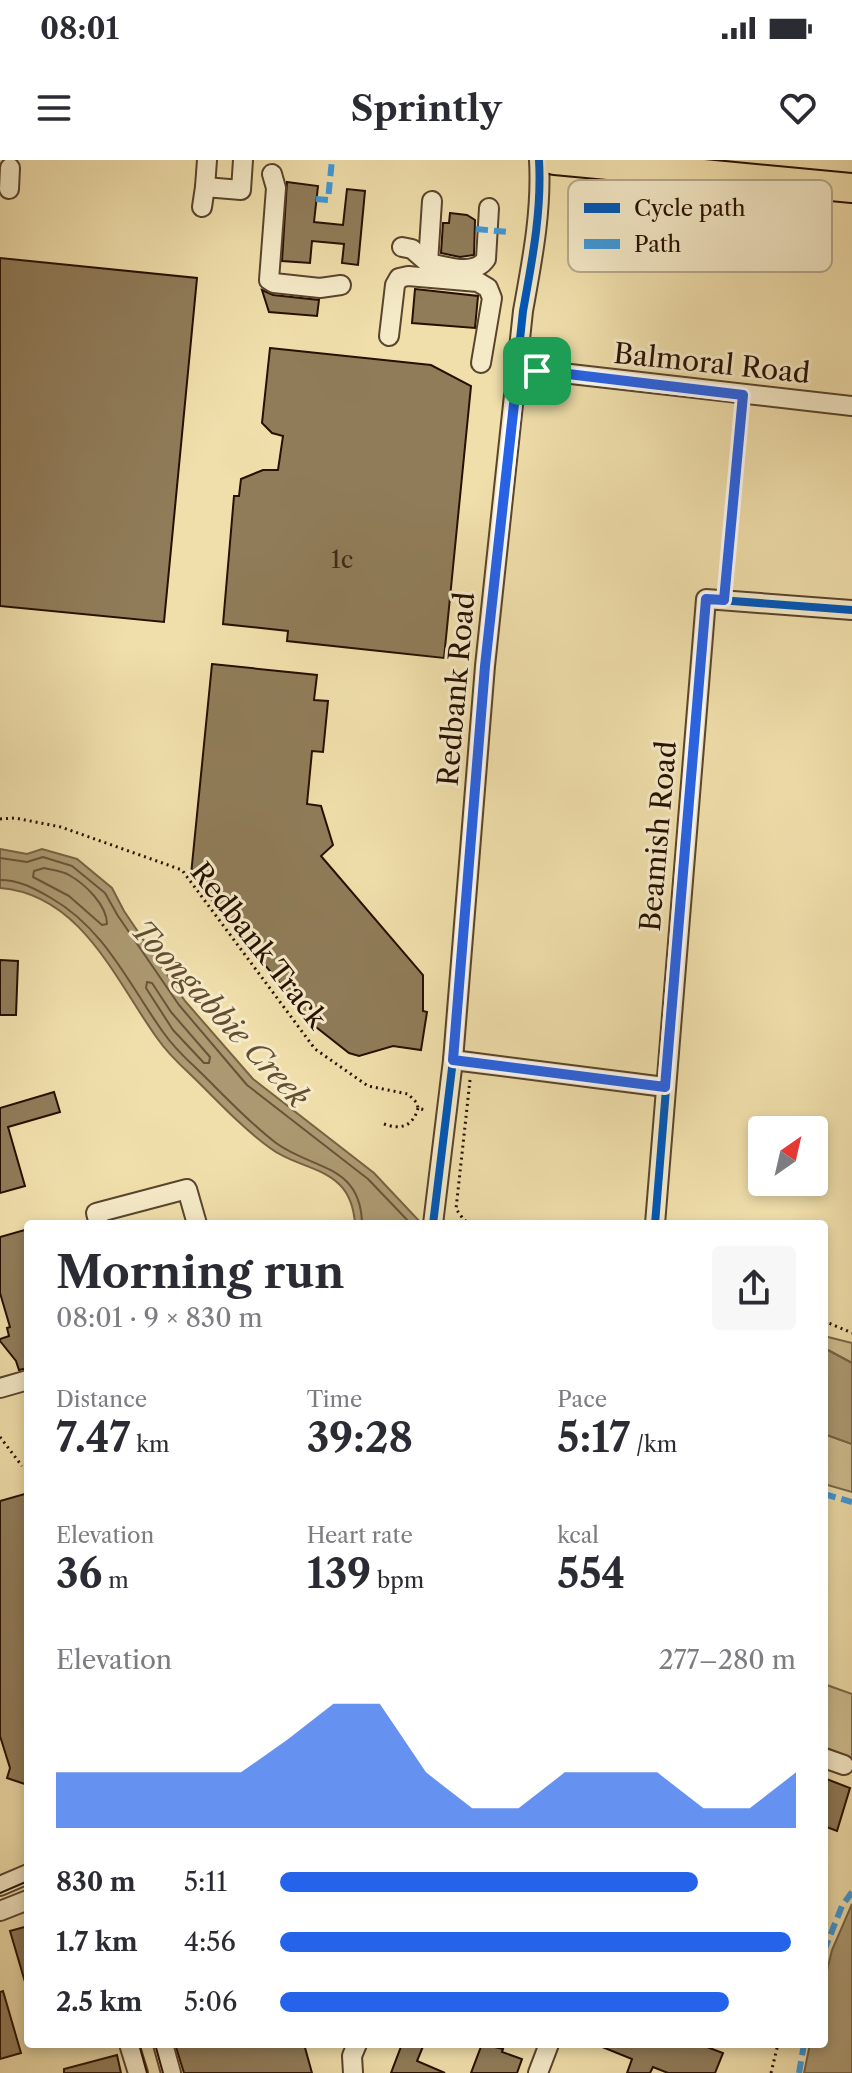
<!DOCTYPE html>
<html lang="en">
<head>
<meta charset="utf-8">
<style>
	:root { --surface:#fff; --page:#f7f7f7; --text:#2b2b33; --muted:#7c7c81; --accent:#2563eb }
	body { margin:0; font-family:"Libre Caslon Text",serif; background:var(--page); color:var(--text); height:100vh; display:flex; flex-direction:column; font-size:30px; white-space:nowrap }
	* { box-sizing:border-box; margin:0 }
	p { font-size:26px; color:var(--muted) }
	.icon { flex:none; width:44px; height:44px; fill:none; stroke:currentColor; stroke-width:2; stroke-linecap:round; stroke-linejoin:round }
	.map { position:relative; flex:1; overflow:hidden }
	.sheet { position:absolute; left:24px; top:1060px; width:804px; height:828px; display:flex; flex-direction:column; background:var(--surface); border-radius:8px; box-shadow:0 4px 12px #0003 }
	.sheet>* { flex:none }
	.needle { width:52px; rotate:34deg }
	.controls { position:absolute; left:748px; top:956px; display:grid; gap:16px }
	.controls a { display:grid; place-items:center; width:80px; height:80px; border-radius:8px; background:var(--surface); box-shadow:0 4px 12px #0003; font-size:40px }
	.pin { position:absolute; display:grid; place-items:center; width:68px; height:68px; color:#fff; margin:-34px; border-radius:16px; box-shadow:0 4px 12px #0006 }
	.round { display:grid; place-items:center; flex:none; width:84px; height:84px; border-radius:8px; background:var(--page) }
	.head { display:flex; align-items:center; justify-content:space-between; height:136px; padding:0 32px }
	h1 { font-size:44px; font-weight:700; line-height:60px }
	.figures { display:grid; grid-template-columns:repeat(3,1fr); gap:12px; height:136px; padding:8px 32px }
	.figures div { display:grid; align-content:center }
	.figures b { font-size:40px; font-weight:700 }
	.figures small { font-size:22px; font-weight:400 }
	.figures p { font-size:22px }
	.chart { height:224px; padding:16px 32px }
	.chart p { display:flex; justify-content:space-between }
	.chart svg { width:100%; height:144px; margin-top:8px; fill:var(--accent); opacity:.7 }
	ul { padding:0 32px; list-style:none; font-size:26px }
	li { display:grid; grid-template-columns:128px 96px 1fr; align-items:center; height:60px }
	li i { height:20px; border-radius:10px; background:var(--accent) }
	.status { display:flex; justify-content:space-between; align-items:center; height:56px; padding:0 40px; background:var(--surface); direction:ltr }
	.status svg { height:22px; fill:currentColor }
	header { display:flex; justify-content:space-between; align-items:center; height:104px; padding:0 32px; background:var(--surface); font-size:36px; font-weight:700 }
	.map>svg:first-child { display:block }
</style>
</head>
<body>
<div class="status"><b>08:01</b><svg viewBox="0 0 49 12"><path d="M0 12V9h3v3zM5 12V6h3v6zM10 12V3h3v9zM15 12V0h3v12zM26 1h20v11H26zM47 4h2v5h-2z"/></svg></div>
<header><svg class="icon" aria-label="menu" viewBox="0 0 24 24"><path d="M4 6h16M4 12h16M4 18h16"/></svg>Sprintly<svg class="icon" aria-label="heart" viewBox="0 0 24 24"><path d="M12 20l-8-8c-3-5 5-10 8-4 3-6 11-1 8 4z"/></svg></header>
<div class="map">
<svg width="852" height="1913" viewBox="0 0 852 1913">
	<rect width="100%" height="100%" fill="#f0dfab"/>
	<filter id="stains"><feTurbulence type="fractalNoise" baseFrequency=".0025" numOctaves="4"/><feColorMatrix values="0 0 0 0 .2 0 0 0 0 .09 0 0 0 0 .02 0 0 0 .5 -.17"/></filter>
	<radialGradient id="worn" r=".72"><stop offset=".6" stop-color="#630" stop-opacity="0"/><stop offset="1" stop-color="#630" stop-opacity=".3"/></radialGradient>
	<!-- green -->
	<g fill="#cebc8e" stroke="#7a6648" stroke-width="2">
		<path d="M 824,1176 L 852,1183 L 852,1203 L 824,1188 Z"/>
		<path d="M 824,1274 L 852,1284 L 852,1332 L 824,1324 Z"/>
		<path d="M 824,1524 L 852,1534 L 852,1598 L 824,1587 L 827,1578 L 824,1576 Z"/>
	</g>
	<!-- water -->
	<g fill="#ac9971" stroke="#776244" stroke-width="2">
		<path d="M 0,689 L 27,694 L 42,689 L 77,699 L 112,728 L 124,751 L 185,841 L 253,919 L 374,1013 L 422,1064 L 355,1064 C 354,1050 351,1036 340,1025 C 321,1006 292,1005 270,988 C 241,967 216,939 190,914 C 178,903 166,891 157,878 C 116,821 81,734 0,728 Z"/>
		<path d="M 824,1188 L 852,1203 L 852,1284 L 824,1274 Z"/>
		<path d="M 852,1744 L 852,1913 L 804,1913 L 810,1884 L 824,1884 L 824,1823 L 832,1790 Z"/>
	</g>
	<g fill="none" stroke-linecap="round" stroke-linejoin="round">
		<!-- shore -->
		<g stroke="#6a5439" stroke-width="2">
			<path d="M 0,698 L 27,702 L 43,697 L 72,706 L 105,733 L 118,756 L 179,845 L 247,925 L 368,1019 L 411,1064"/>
			<path d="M 44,708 C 52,710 62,711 69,715 C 85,724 107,745 107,764 L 102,765 L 69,736 L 33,717 L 34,711 Z"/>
			<path d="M 0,720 C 19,720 34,728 51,738 C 105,769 128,823 163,872 C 172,885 184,897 196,908 C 222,933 247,961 276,983 C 313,1010 361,1004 362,1064"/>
			<path d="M 147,822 L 152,823 L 171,852 L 210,897 L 209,903 L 204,903 L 173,870 L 146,828 Z"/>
		</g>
	</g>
	<!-- building -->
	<g fill="#907c59" stroke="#271001" stroke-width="2">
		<path d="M 287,22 L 318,26 L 314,62 L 343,65 L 347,29 L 365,31 L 358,105 L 342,103 L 344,84 L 312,81 L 310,103 L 282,101 Z"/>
		<path d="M 450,53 L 467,55 L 475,60 L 474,95 L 460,97 L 441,93 L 443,63 L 449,63 Z"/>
		<path d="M 0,98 L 197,118 L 164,462 L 0,446 Z"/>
		<path d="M 415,129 L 478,136 L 475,168 L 412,163 Z"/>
		<path d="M 262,130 L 273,135 L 319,140 L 317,156 L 269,152 Z"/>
		<path d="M 270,188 L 431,205 L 471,226 L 444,498 L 287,481 L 288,471 L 223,464 L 234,336 L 239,336 L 241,319 L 263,310 L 278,310 L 283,276 L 272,273 L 262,263 Z"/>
		<path d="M 212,504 L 317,515 L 314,540 L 328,541 L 323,592 L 312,591 L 307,644 L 321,646 L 333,685 L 321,696 L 423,815 L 423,851 L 427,852 L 421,890 L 393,886 L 359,896 L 349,893 L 316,867 L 191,715 Z"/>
		<path d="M 0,800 L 18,801 L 16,855 L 0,855 Z"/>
		<path d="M 54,932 L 60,952 L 8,967 L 25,1026 L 0,1033 L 0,948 Z"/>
		<path d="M 28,1069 L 28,1208 L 19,1210 L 16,1201 L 0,1181 L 0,1179 L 9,1176 L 7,1168 L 10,1167 L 0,1133 L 0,1077 Z"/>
		<path d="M 28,1333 L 28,1625 L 7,1618 L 10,1608 L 0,1576 L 0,1341 Z"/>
		<path d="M 824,1618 L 850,1628 L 837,1671 L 824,1666 Z"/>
		<path d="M 28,1766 L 28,1821 L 25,1822 L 10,1771 Z"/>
		<path d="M 3,1831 L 21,1893 L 0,1899 L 0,1832 Z"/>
		<path d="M 175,1884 L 304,1884 L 312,1913 L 184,1913 Z"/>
		<path d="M 402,1884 L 424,1884 L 417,1901 L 445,1913 L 391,1913 Z"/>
		<path d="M 482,1884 L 503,1889 L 502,1892 L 522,1899 L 517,1913 L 471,1913 Z"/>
		<path d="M 595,1884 L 699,1884 L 723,1893 L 715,1913 L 668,1913 L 653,1907 L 650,1913 L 627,1913 L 632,1899 Z"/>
		<path d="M 117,1895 L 121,1913 L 64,1913 L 64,1909 Z"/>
	</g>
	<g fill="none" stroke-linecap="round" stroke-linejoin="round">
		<!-- minor casing -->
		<g stroke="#59442c" stroke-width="22">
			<g id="minor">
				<path d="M 272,14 L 276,28 L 269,120 L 274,123 L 320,128 L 341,125"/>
				<path d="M 205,27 L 207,0"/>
				<path d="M 9,29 L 10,8"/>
				<path d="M 432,41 L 428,103 C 446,106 474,117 486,99 L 489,48"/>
				<path d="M 202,47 L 205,27 L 241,30 L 243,0"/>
				<path d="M 402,87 L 412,89 L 428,103"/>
				<path d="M 389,176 L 395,125 L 399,118 L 408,116 L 478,122 L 488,128 L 492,138 L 481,203"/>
				<path d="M 518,208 L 852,246"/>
				<path d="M 453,900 L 665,927"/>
				<path d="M 99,1064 L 96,1053 L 187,1029 L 197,1064"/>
				<path d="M 433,1064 L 453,900 L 485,506 L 523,151 C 532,101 542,51 539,0"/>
				<path d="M 655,1064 L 706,439 L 852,450"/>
				<path d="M 0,1228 L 28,1220"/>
				<path d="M 824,1598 L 844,1605"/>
				<path d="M 0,1726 L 28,1714"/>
				<path d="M 0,1751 L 28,1740"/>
				<path d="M 129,1884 L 138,1913"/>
				<path d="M 163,1884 L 171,1913"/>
				<path d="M 353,1913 L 352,1896 L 357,1884"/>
				<path d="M 538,1913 L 549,1884"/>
			</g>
		</g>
		<!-- highway casing -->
		<g stroke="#271001" stroke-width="32">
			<path id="highway" d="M 555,0 L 852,28"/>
		</g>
		<!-- path -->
		<g stroke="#271001" stroke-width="3" stroke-dasharray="2 4" stroke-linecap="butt">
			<path d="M 725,427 L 742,251"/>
			<path d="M 0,659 L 15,658 L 61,667 L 182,710 L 315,889 L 368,926 L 408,934 L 417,943 L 418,948 L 425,950"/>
			<path d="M 470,920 L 456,1049 L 464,1060 L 471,1064"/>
			<path d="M 384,964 C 400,970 413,967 418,948"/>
			<path d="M 824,1161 L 852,1173"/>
			<path d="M 0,1277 L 22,1306"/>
			<path d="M 771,1913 L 778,1884"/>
		</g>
		<!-- minor -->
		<use href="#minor" stroke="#f5eac8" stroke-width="18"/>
		<!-- highway -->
		<use href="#highway" stroke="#f0dfab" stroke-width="28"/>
		<!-- tram -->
		<g stroke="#271001" stroke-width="2">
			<path d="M 0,1733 L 28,1721"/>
			<path d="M 139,1884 L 147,1913"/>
			<path d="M 155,1884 L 163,1913"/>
		</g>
		<!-- quiet -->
		<g stroke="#3d9add" stroke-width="6" stroke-dasharray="12 6" stroke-linecap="butt">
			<path d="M 316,39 L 328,40 L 332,0"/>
			<path d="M 476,69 L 508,72"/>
			<path d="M 824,1334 L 852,1342"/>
			<path d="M 824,1791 L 842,1746 L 852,1732"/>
			<path d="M 799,1913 L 804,1884"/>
		</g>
		<!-- cycleway casing -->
		<g stroke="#f5eac8" stroke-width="13">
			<g id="cycleway">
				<path d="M 433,1064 L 453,900 L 485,506 L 523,151 C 532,101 542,51 539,0"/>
				<path d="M 655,1064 L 706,439 L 852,450"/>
			</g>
		</g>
		<!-- cycleway -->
		<use href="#cycleway" stroke="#0057b8" stroke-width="8"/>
	</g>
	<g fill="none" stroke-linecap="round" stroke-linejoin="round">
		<!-- route casing -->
		<g stroke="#fff" stroke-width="16">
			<path id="route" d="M 518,208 L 743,235 L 724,440 L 706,439 L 665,927 L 453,900 L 485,506 Z"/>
		</g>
		<!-- route -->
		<use href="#route" stroke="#2563eb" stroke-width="10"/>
	</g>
	<g text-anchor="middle" stroke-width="6" stroke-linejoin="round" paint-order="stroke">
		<!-- number labels -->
		<g font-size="24" fill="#412b17">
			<text x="342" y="408">1c</text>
		</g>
		<!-- street labels -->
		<g font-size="28" fill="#271001" stroke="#f5eac8">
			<text transform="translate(712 203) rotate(6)" y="10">Balmoral Road</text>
			<text transform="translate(456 529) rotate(-85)" y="10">Redbank Road</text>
			<text transform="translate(658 676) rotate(-85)" y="10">Beamish Road</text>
			<text transform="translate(259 785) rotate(52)" y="10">Redbank Track</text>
		</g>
		<!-- water labels -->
		<g font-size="30" font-style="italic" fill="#634e33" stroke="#f5eac8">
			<text transform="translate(220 854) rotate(47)" y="10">Toongabbie Creek</text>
		</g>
	</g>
	<!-- legend -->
	<rect x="568" y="20" width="264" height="92" rx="12" fill="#f5eac8" stroke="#b7a98c" stroke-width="2"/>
	<rect x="584" y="43" width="36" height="10" fill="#0057b8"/>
	<rect x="584" y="79" width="36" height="10" fill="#3d9add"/>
	<g font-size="22" fill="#271001">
		<text x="634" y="56">Cycle path</text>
		<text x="634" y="92">Path</text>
	</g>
	<rect width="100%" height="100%" filter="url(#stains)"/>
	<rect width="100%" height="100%" fill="url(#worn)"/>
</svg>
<div class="controls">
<a><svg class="needle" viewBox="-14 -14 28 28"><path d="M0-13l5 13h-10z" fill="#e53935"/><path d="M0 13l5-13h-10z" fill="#7c7c81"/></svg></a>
</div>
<div class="pin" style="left:537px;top:211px;background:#1e9e55"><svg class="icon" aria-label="arrive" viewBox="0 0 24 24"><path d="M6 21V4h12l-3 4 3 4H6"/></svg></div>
<section class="sheet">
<div class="head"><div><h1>Morning run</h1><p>08:01 · 9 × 830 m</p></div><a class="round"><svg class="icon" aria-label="share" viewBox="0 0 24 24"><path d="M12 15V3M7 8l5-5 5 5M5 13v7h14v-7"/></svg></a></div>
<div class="figures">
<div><p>Distance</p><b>7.47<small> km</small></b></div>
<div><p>Time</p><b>39:28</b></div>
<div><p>Pace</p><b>5:17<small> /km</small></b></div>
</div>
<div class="figures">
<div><p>Elevation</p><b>36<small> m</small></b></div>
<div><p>Heart rate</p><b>139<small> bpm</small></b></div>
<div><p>kcal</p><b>554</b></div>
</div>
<div class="chart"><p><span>Elevation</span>277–280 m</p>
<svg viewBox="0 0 160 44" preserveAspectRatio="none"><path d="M0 44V27L10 27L20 27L30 27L40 27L50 17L60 6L70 6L80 27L90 38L100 38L110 27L120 27L130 27L140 38L150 38L160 27V44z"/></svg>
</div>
<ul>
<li><b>830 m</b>5:11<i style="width:81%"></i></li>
<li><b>1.7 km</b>4:56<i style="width:99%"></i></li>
<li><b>2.5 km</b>5:06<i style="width:87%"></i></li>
</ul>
</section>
</div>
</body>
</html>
